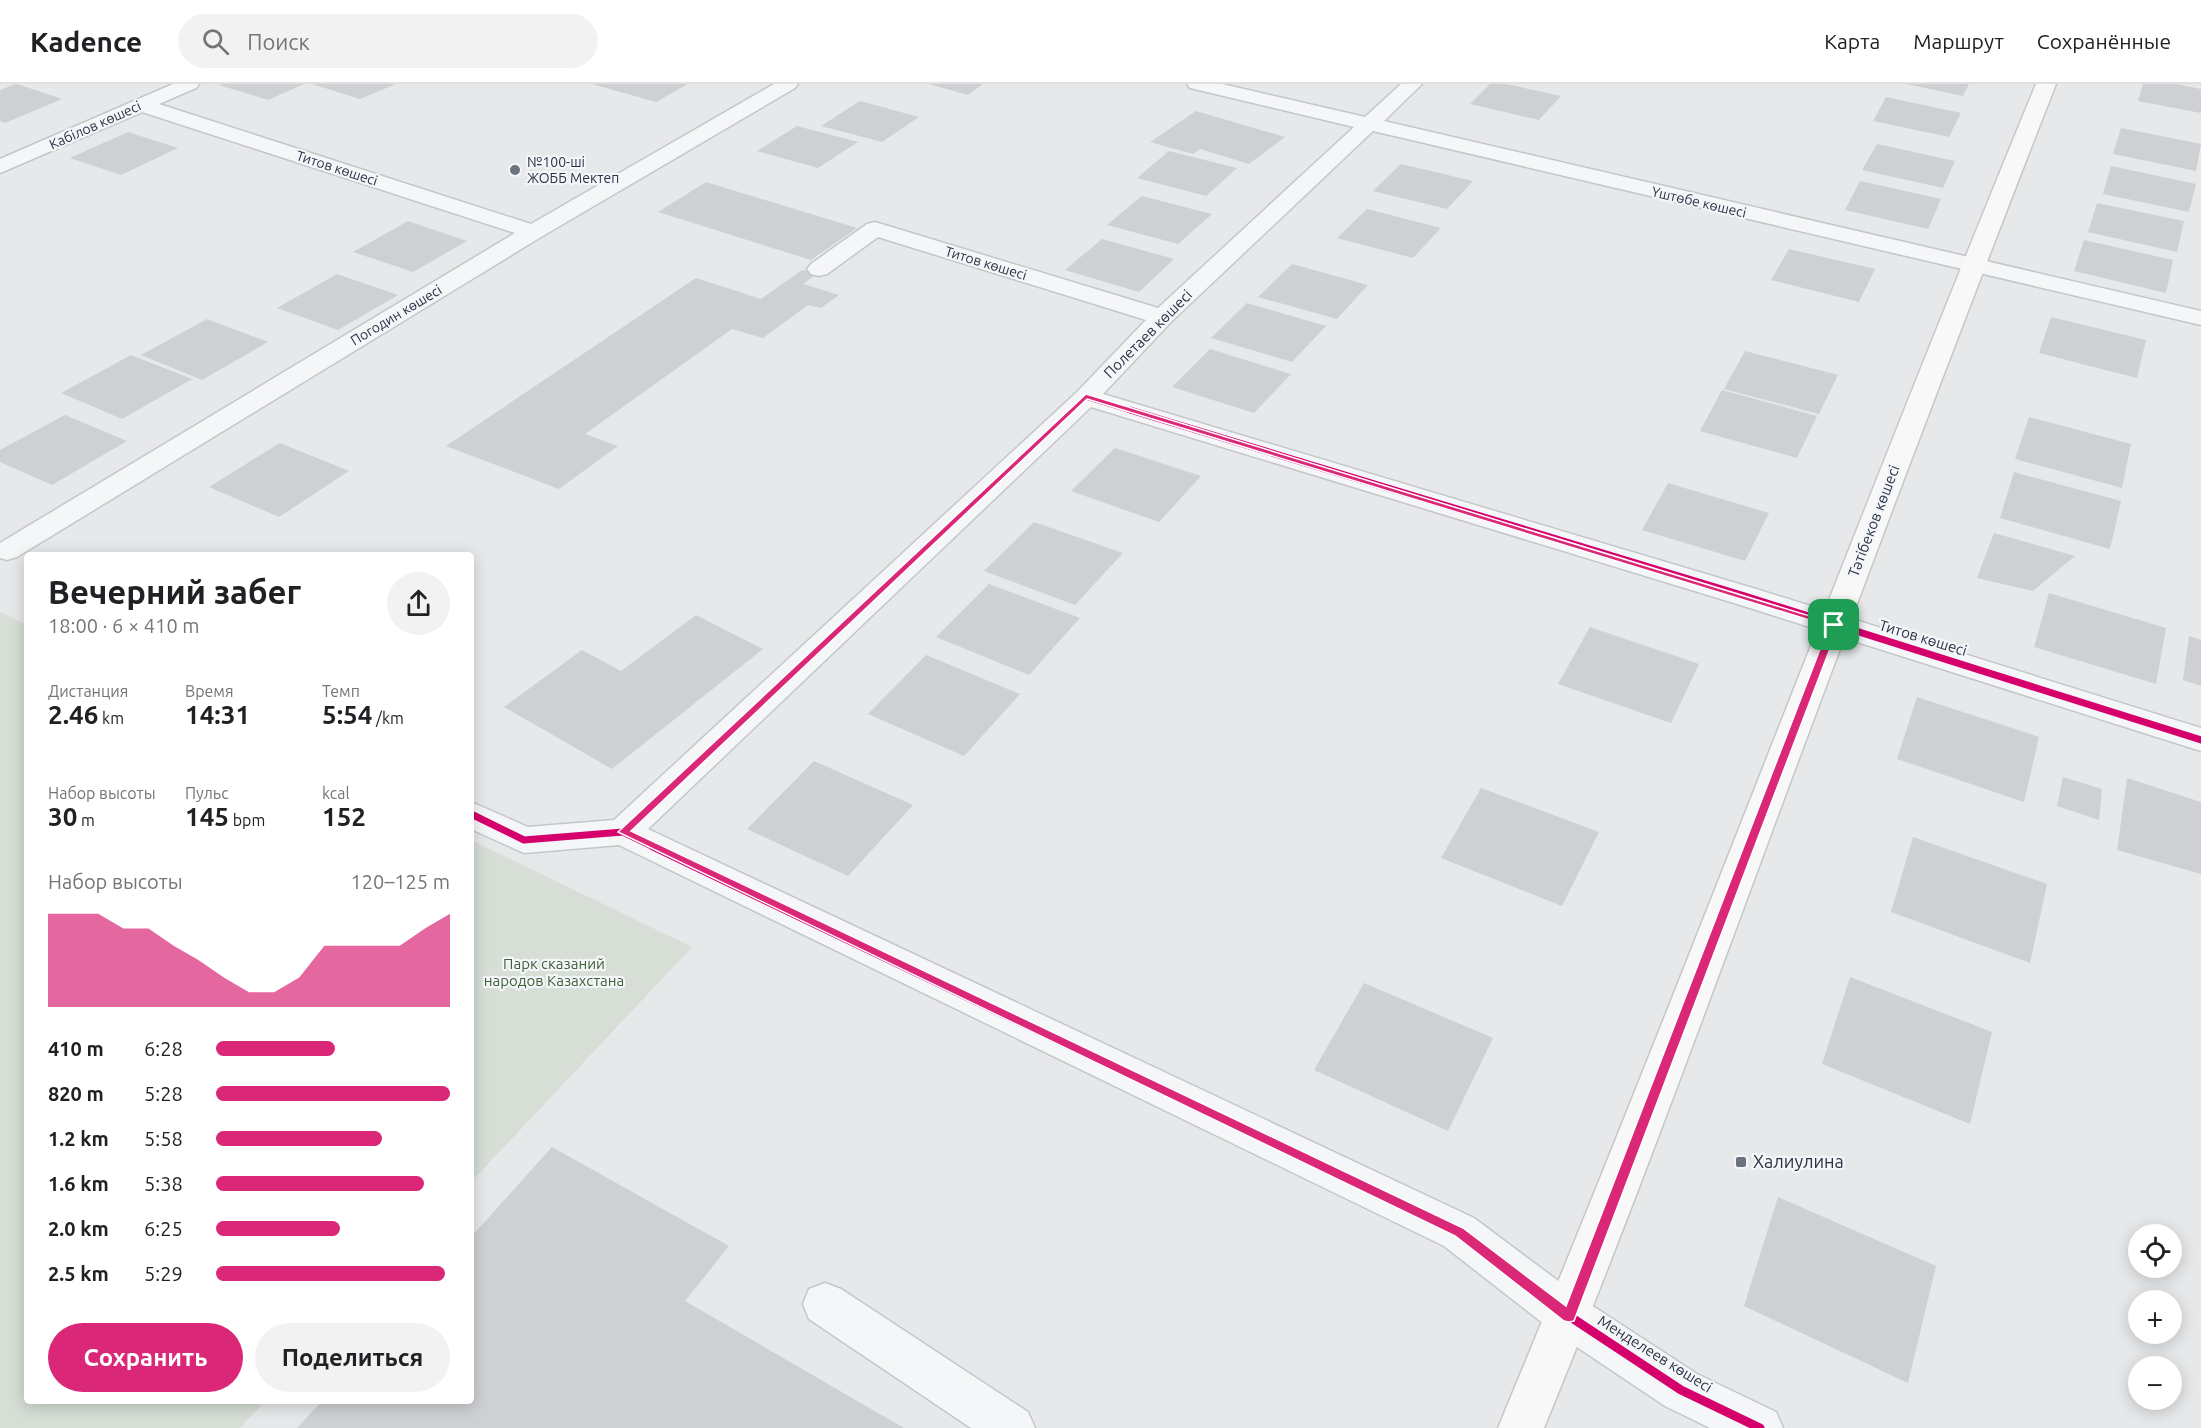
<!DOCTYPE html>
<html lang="ru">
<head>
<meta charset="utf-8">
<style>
	:root { --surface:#fff; --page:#f2f2f2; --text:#202124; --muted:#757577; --line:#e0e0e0; --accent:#db2777 }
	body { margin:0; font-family:Ubuntu,sans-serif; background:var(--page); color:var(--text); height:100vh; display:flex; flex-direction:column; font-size:22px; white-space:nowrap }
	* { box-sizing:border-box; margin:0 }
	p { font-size:20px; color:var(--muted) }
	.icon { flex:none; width:33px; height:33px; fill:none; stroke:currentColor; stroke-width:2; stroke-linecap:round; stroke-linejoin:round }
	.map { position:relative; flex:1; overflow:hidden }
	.panel { position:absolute; left:24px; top:468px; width:450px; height:852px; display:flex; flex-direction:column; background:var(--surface); border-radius:6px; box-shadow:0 3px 15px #0003 }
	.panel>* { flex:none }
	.buttons { position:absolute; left:2128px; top:1140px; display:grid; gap:12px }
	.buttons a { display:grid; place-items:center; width:54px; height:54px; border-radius:50%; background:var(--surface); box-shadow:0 3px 15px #0003; font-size:30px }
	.pin { position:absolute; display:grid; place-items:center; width:51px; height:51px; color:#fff; margin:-26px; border-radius:12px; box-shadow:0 3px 9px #0006 }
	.round { display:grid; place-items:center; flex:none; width:63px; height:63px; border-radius:32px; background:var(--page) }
	.overview { display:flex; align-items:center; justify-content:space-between; height:102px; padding:0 24px }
	h1 { font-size:33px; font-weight:600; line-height:45px }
	.metrics { display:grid; grid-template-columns:repeat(3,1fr); gap:9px; height:102px; padding:6px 24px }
	.metrics div { display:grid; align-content:center }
	.metrics b { font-size:26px; font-weight:600 }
	.metrics small { font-size:16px; font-weight:400 }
	.metrics p { font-size:16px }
	.chart { height:168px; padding:12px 24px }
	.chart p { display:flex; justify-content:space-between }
	.chart svg { width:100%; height:108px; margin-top:6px; fill:var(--accent); opacity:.7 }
	.button { display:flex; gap:12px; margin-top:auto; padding:12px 24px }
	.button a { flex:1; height:69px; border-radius:36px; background:var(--accent); color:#fff; font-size:24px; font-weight:600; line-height:69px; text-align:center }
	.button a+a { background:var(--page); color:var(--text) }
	ul { padding:0 24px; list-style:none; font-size:20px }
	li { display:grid; grid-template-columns:96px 72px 1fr; align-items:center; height:45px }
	li i { height:15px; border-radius:8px; background:var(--accent) }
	header { display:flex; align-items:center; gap:36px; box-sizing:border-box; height:84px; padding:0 30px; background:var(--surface); border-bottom:2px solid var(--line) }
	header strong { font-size:28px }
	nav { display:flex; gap:33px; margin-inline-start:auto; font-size:21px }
	.search { width:420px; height:54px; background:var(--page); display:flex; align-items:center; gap:15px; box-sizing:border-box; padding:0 21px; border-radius:33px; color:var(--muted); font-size:22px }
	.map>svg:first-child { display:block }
</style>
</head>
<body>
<header>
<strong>Kadence</strong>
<div class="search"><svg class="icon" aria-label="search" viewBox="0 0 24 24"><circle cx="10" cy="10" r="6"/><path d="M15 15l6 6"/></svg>Поиск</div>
<nav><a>Карта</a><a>Маршрут</a><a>Сохранённые</a></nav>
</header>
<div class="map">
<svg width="2201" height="1344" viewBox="0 0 2201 1344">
	<rect width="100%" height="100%" fill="#e6e8ea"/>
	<!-- green -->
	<g fill="#d6ded6">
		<path d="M 0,528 L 27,541 L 27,1317 L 265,1317 L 240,1344 L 0,1344 Z"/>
		<path d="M 471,756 L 692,863 L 471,1098 Z"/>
	</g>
	<!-- building -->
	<g fill="#ced0d3">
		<path d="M 15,0 L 17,0 L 62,15 L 5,39 L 0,37 L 0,6 Z"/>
		<path d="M 222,0 L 304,0 L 268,16 L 219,1 Z"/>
		<path d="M 312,0 L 396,0 L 360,15 Z"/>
		<path d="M 592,0 L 688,0 L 656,18 Z"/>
		<path d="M 929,0 L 983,0 L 968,11 Z"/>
		<path d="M 1490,0 L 1506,0 L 1561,12 L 1539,36 L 1470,20 Z"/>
		<path d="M 1906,0 L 1969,0 L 1963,12 Z"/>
		<path d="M 2143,0 L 2176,0 L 2201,5 L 2201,29 L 2138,17 Z"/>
		<path d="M 1886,13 L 1961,29 L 1949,53 L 1873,37 Z"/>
		<path d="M 860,17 L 919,33 L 882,58 L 821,42 Z"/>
		<path d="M 1196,27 L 1285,53 L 1249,80 L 1200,65 L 1193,70 L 1150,58 Z"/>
		<path d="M 797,42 L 858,58 L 818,84 L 757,67 Z"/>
		<path d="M 2121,44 L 2201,60 L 2196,87 L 2113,70 Z"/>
		<path d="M 128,48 L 178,64 L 121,91 L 70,74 Z"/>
		<path d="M 1877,60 L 1955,77 L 1943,104 L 1862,86 Z"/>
		<path d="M 1169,67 L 1237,84 L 1206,112 L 1137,94 Z"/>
		<path d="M 1401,80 L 1473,97 L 1447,125 L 1373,107 Z"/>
		<path d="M 2111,82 L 2196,100 L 2189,128 L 2103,110 Z"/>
		<path d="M 1860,97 L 1941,115 L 1928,145 L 1845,126 Z"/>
		<path d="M 706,98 L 857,144 L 811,176 L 658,128 Z"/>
		<path d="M 1142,112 L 1212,130 L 1178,160 L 1107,141 Z"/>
		<path d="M 2097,119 L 2184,137 L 2177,168 L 2088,148 Z"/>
		<path d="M 1367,125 L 1441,144 L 1413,174 L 1337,154 Z"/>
		<path d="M 408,137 L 467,157 L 413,188 L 353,168 Z"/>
		<path d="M 1102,155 L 1174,175 L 1139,208 L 1065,186 Z"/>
		<path d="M 2084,156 L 2173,176 L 2166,209 L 2074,187 Z"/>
		<path d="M 1789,165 L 1875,185 L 1859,218 L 1771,196 Z"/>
		<path d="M 1292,180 L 1368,201 L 1337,235 L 1258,213 Z"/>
		<path d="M 802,186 L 817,190 L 803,200 L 839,211 L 821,224 L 808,221 L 763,254 L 732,245 L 585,350 L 618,362 L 559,405 L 446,362 L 696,194 L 761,215 Z"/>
		<path d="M 337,190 L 398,211 L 338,246 L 277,224 Z"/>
		<path d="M 1247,219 L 1326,242 L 1292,278 L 1211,254 Z"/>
		<path d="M 2051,233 L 2146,256 L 2137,294 L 2039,269 Z"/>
		<path d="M 207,235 L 268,258 L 202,296 L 141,271 Z"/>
		<path d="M 1210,265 L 1291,290 L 1254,329 L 1172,303 Z"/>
		<path d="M 1745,267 L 1838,291 L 1819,330 L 1724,305 Z"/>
		<path d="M 131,271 L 192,295 L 122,335 L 61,309 Z"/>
		<path d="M 1722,306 L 1817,332 L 1797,374 L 1700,347 Z"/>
		<path d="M 65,331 L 127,357 L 52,401 L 0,378 L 0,366 Z"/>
		<path d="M 2029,333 L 2131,360 L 2122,404 L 2015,375 Z"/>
		<path d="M 280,359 L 349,387 L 279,433 L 209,403 Z"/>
		<path d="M 1115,364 L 1201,392 L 1159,438 L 1071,407 Z"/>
		<path d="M 2014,388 L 2121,417 L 2110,465 L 2000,434 Z"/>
		<path d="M 1668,399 L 1769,429 L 1745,477 L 1642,446 Z"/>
		<path d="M 1034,438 L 1123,469 L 1075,521 L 984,487 Z"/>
		<path d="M 1994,449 L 2075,472 L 2033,507 L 1977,494 Z"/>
		<path d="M 989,500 L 1080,534 L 1029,591 L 936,553 Z"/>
		<path d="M 2049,509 L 2166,544 L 2156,600 L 2034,563 Z"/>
		<path d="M 696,531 L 763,565 L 612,685 L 504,623 L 582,566 L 621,587 Z"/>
		<path d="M 1590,543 L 1699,580 L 1671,639 L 1558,600 Z"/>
		<path d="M 2189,552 L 2201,556 L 2201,602 L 2183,596 Z"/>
		<path d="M 926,571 L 1020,610 L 964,672 L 868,630 Z"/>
		<path d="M 1917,613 L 2039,653 L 2024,718 L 1897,675 Z"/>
		<path d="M 814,677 L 913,721 L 848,792 L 747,745 Z"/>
		<path d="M 2063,693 L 2102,705 L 2099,736 L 2057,722 Z"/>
		<path d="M 2127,694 L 2201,718 L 2201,790 L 2117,766 Z"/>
		<path d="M 1481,704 L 1599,748 L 1562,822 L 1441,774 Z"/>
		<path d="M 1913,753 L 2047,800 L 2030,879 L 1891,828 Z"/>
		<path d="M 1850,893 L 1992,948 L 1970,1040 L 1822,980 Z"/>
		<path d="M 1364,899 L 1493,954 L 1448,1047 L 1314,986 Z"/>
		<path d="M 552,1063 L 729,1162 L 685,1217 L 904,1344 L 297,1344 L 322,1317 L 471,1317 L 471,1153 Z"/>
		<path d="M 1778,1113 L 1936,1182 L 1908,1299 L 1744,1222 Z"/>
	</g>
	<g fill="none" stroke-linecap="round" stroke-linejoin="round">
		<!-- lane casing -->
		<g stroke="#c4c6c8" stroke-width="3">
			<path id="lane" d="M 825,1199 L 841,1205 L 1028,1328 L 1035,1344 L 971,1344 L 809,1235 L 803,1220 L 809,1205 Z"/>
		</g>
		<!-- street casing -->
		<g stroke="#c4c6c8" stroke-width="3">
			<g id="street">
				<path d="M 173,0 L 199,0 L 196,4 L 159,20 L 531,140 L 774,0 L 798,0 L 795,4 L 541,153 L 17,473 L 7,476 L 0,474 L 0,459 L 515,149 L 142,28 L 0,89 L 0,75 Z"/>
				<path d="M 1187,0 L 1222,0 L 1365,33 L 1401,0 L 1422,0 L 1384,37 L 2201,227 L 2201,241 L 1373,47 L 1171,238 L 1103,310 L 1756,505 L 2201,644 L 2201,667 L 1734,519 L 1091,323 L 648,745 L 1474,1134 L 1585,1217 L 1697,1290 L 1776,1328 L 1783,1344 L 1710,1344 L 1665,1322 L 1553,1247 L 1444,1162 L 619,761 L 524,769 L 471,745 L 471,718 L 528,743 L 614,736 L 1077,308 L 1146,236 L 878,153 L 827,190 L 819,192 L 811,190 L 807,185 L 811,180 L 867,140 L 875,138 L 1158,224 L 1354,43 L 1190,4 Z"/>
			</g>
		</g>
		<!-- secondary casing -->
		<g stroke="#c4c6c8" stroke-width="3">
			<path id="secondary" d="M 2036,0 L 2056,0 C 1962,240 1871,481 1781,723 C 1704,931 1628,1139 1544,1344 L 1498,1344 C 1683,899 1852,446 2036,0 Z"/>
		</g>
		<!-- lane -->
		<use href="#lane" fill="#f5f6f7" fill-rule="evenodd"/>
		<!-- street -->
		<use href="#street" fill="#f5f6f7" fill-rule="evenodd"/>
		<!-- secondary -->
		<use href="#secondary" fill="#f8f8f8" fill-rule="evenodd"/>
		<!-- cycleway-far2 casing -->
		<g stroke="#f4f6f9" stroke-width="8">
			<path id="cycleway-far2" d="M 1086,313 L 1135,328"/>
		</g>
		<!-- cycleway-far1 casing -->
		<g stroke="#f4f6f9" stroke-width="10">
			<g id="cycleway-far1">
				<path d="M 1130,326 L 1745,512 L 2201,656"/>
				<path d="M 471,730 L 524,756 L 623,748 L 656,764"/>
			</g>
		</g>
		<!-- cycleway casing -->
		<g stroke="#f4f6f9" stroke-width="13">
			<path id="cycleway" d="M 653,762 L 1459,1148 L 1569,1232 L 1681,1306 L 1760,1344"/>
		</g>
		<!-- cycleway-far2 -->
		<use href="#cycleway-far2" stroke="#d6006c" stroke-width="5"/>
		<!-- cycleway-far1 -->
		<use href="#cycleway-far1" stroke="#d6006c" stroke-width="7"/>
		<!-- cycleway -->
		<use href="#cycleway" stroke="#d6006c" stroke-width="9"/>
	</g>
	<!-- route -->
	<path fill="#db2777" stroke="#fff" stroke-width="1.5" fill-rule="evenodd" d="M 1086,310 L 1839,541 L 1574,1237 L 1569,1238 L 1564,1237 L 1455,1152 L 618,748 ZM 1087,315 L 1829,542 L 1566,1222 L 1463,1144 L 631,747 Z"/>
	<!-- markers -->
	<g fill="#6c737f" stroke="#f4f6f9" stroke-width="2">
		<circle cx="515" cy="86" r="6"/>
		<rect x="1735" y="1072" width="12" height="12" rx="3"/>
	</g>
	<g text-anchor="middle" stroke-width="4.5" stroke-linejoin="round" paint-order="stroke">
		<!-- far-street labels -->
		<g font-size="14" fill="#2b3445" stroke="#f4f6f9">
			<text transform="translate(95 41) rotate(-24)" y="5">Кабілов көшесі</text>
			<text transform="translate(337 84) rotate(18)" y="5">Титов көшесі</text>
			<text transform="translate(1699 118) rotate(13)" y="5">Үштөбе көшесі</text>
			<text transform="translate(986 179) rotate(17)" y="5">Титов көшесі</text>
			<text transform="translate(396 231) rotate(-31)" y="5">Погодин көшесі</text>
		</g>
		<!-- far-poi labels -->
		<g font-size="14" fill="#2b3445" stroke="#f4f6f9" text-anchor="start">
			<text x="527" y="83">№100-ші<tspan x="527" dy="16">ЖОББ Мектеп</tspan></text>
		</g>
		<!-- street labels -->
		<g font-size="15" fill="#2b3445" stroke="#f4f6f9">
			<text transform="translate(1148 250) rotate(-45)" y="5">Полетаев көшесі</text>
			<text transform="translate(1874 437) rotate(-69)" y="5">Тәтібеков көшесі</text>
			<text transform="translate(1923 554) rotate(17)" y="5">Титов көшесі</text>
			<text transform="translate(1655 1270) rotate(32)" y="5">Менделеев көшесі</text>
		</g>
		<!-- park labels -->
		<g font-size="15" fill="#3f6138" stroke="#f4f6f9">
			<text x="554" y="885">Парк сказаний<tspan x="554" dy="17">народов Казахстана</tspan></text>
		</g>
		<!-- near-poi labels -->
		<g font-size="18" fill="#2b3445" stroke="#f4f6f9" text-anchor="start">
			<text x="1753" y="1084">Халиулина</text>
		</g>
	</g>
</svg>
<div class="buttons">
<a><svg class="icon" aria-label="locate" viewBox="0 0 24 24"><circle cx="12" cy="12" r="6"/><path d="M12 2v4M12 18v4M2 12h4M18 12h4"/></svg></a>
<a>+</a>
<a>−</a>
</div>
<div class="pin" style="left:1834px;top:541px;background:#1e9e55"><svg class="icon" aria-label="arrive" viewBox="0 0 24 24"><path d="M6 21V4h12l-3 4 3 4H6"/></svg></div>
<section class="panel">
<div class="overview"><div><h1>Вечерний забег</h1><p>18:00 · 6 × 410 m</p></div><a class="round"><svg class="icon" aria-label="share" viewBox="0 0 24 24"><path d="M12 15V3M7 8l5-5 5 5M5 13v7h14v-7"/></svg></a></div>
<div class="metrics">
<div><p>Дистанция</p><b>2.46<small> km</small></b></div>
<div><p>Время</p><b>14:31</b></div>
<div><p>Темп</p><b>5:54<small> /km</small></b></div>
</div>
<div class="metrics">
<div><p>Набор высоты</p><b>30<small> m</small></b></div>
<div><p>Пульс</p><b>145<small> bpm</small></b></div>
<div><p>kcal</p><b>152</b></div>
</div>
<div class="chart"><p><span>Набор высоты</span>120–125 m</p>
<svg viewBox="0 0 160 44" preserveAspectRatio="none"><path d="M0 44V6L10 6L20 6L30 12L40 12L50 19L60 25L70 32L80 38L90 38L100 32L110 19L120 19L130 19L140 19L150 12L160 6V44z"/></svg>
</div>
<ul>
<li><b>410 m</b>6:28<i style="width:51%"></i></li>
<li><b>820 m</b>5:28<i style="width:100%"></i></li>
<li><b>1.2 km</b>5:58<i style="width:71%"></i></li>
<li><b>1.6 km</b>5:38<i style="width:89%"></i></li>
<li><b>2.0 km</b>6:25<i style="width:53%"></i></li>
<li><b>2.5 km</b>5:29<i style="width:98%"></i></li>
</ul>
<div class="button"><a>Сохранить</a><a>Поделиться</a></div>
</section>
</div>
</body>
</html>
